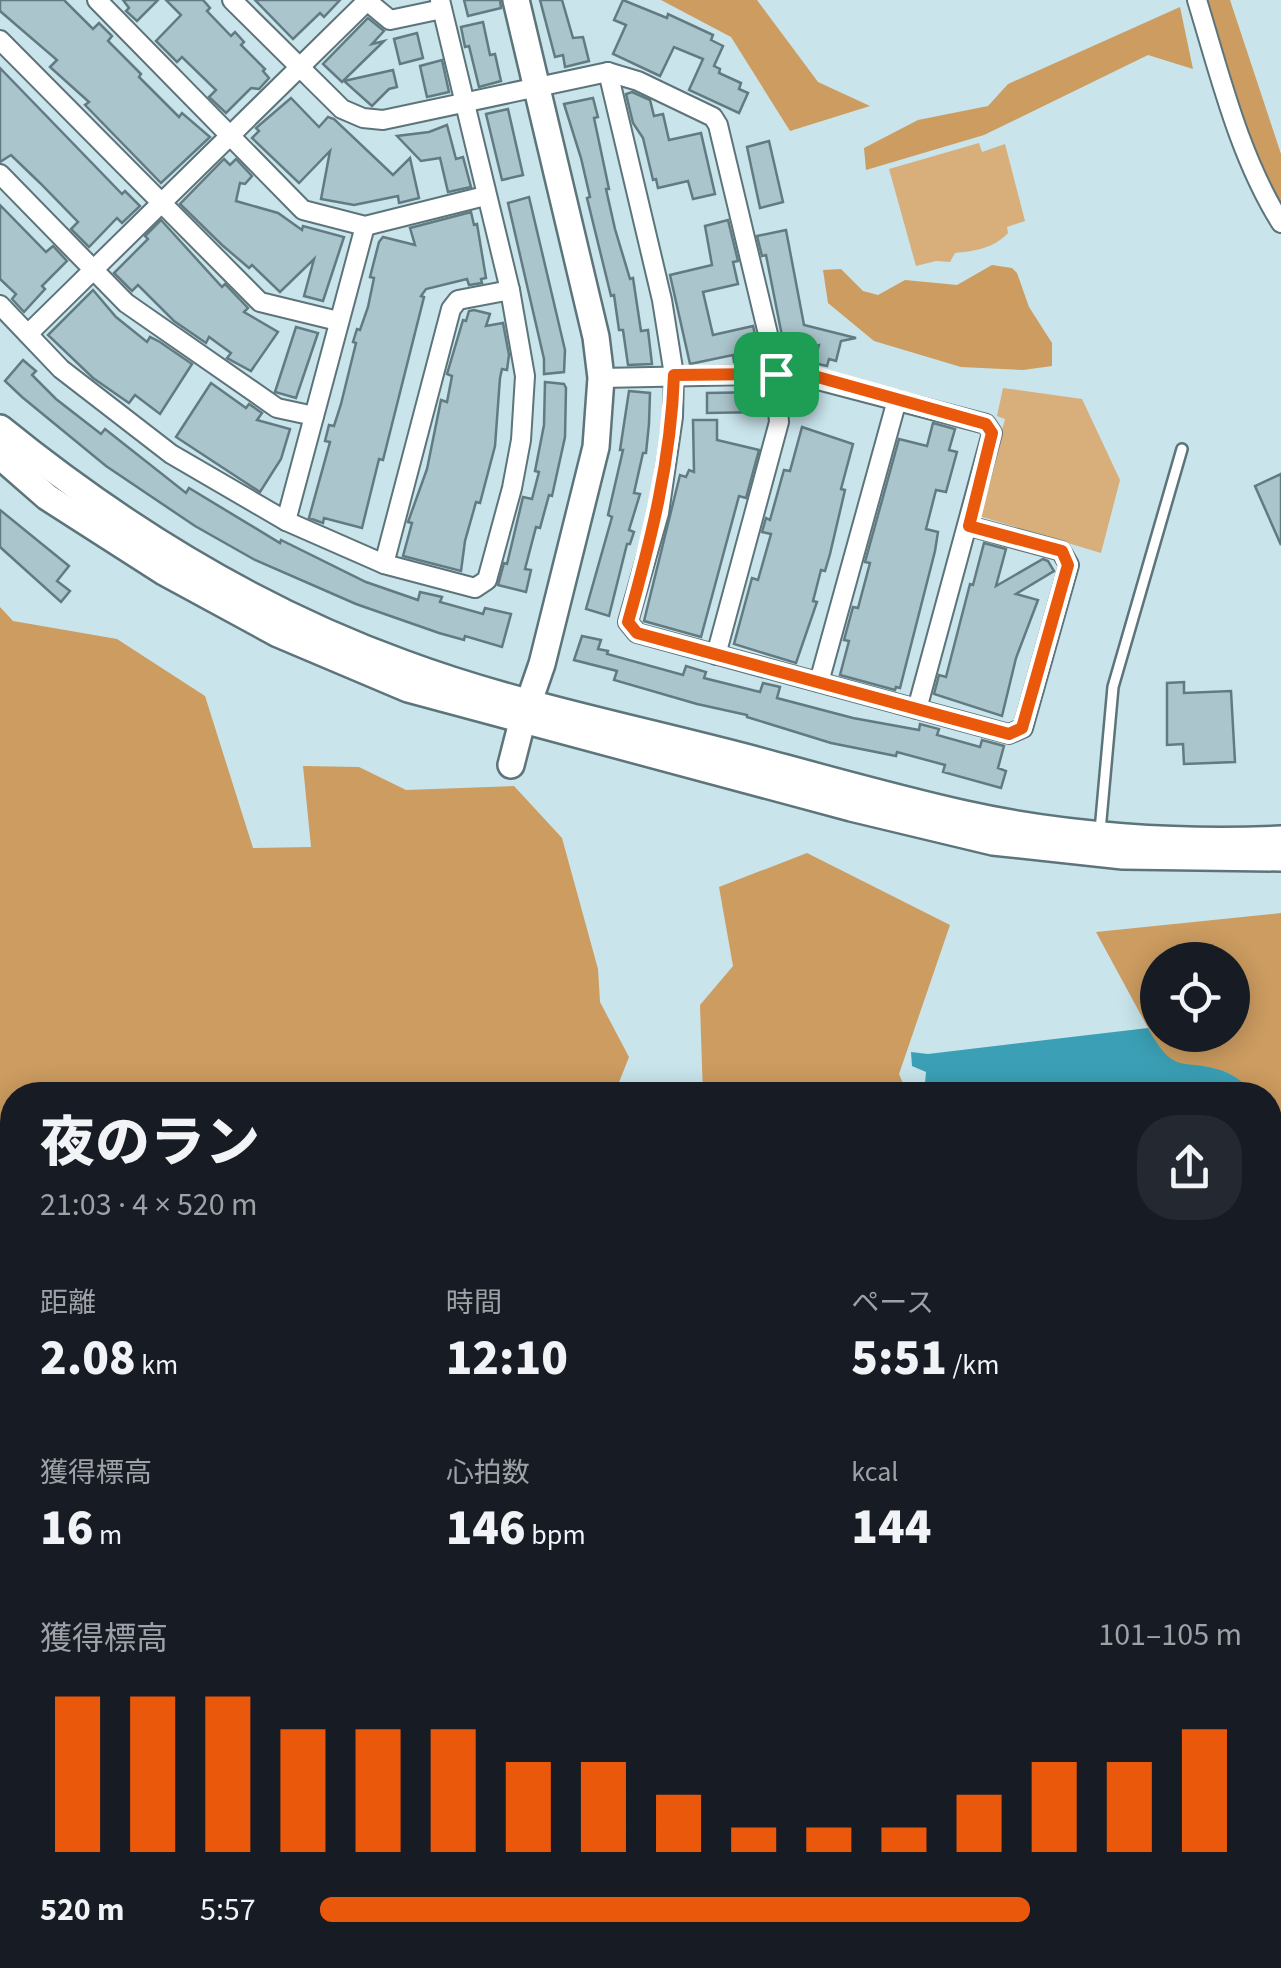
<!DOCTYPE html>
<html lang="ja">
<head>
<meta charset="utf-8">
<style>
	:root { --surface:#171b24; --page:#242831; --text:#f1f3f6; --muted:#9ea1a6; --accent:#ea580c }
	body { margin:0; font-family:"Source Sans 3","Noto Sans JP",sans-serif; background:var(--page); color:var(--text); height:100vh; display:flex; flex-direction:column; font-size:38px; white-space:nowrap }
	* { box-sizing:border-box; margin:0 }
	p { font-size:32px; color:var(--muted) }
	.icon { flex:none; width:55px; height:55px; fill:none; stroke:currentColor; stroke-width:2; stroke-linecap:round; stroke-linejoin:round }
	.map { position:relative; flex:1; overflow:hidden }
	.drawer { position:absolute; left:0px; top:1082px; width:1282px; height:888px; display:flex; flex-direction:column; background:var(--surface); border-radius:40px 40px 0 0; box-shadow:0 5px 25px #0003 }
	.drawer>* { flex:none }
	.tools { position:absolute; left:1140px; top:942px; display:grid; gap:20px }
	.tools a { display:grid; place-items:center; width:110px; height:110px; border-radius:50%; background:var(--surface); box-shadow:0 5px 25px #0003; font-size:50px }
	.pin { position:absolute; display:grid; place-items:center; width:85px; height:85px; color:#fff; margin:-42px; border-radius:20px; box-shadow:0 5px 15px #0006 }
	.round { display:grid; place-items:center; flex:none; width:105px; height:105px; border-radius:40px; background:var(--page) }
	.headline { display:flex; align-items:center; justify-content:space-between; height:170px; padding:0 40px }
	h1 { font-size:55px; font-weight:800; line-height:75px }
	.figures { display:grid; grid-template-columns:repeat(3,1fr); gap:15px; height:170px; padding:10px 40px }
	.figures div { display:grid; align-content:center }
	.figures b { font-size:50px; font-weight:800 }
	.figures small { font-size:28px; font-weight:400 }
	.figures p { font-size:28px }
	.chart { height:280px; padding:20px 40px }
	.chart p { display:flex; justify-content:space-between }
	.chart svg { width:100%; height:180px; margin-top:10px; stroke:var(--accent); stroke-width:6 }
	ul { padding:0 40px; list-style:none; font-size:32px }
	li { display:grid; grid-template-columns:160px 120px 1fr; align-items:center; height:75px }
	li i { height:25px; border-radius:12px; background:var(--accent) }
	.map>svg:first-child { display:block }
</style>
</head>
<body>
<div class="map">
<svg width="1281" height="1968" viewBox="0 0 1281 1968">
	<rect width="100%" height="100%" fill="#c9e4eb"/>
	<!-- green -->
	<g fill="#d8ae7b">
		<path d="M 979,143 L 982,152 L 1005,144 L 1025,221 L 1007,227 L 1008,233 C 994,248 975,251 955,253 L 950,262 L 936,261 L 916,266 L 889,169 Z"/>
		<path d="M 1003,388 L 1082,399 L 1120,480 L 1101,553 L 979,516 L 1005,419 L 997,416 Z"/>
		<path d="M 0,1527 L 12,1536 L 12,1958 L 1013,1958 L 1021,1968 L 0,1968 Z"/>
	</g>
	<!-- forest -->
	<g fill="#cc9c60" fill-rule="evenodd">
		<path d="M 661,0 L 757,0 L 818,82 L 870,106 L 790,131 L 731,37 Z"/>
		<path d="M 1201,0 L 1230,0 L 1281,154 L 1281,214 L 1265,186 Z"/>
		<path d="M 1180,7 L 1193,69 L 1148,55 L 984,135 L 866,170 L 864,148 L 918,120 L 988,106 L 1008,84 Z"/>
		<path d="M 992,265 L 1012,268 L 1017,273 L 1029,307 L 1052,343 L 1052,366 L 1023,370 L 961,367 L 874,341 L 828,303 L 823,270 L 841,269 L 863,291 L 878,295 L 905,280 L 957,285 Z"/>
		<path d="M 0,607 L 13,621 L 117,639 L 205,696 L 253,848 L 311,847 L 303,766 L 359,767 L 406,790 L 514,786 L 562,838 L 598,969 L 600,1002 L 629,1057 L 614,1095 L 12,1095 L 12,1582 L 0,1569 Z"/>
		<path d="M 807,853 L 950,925 L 899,1074 L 908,1095 L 703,1095 L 700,1005 L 733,966 L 719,887 Z"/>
		<path d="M 1281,913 L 1281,1232 L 1270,1229 L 1270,1095 L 1253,1095 L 1252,1089 L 1226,1072 L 1177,1064 L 1161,1052 L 1096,932 ZM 1158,960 L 1232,960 L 1232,1035 L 1158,1035 Z"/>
		<path d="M 1281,1293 L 1281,1430 L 1270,1424 L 1270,1294 Z"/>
		<path d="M 1281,1478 L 1281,1577 L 1270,1561 L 1270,1482 Z"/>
		<path d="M 1270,1662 L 1281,1673 L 1281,1968 L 1009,1968 L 995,1958 L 1270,1958 Z"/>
	</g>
	<!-- water -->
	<g fill="#3ba0b5">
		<path d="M 1148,1028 C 1176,1079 1182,1056 1226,1072 C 1235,1076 1244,1084 1253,1089 L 1253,1095 L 924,1095 L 926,1072 L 912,1066 L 911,1052 L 928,1054 Z"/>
		<path d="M 1270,1229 L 1281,1232 L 1281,1293 L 1270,1294 Z"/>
		<path d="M 1270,1561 L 1281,1577 L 1281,1673 L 1270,1662 Z"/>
	</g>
	<!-- building -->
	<g fill="#abc5cc" stroke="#627b82" stroke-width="2.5">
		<path d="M 0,0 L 64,0 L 93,29 L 99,23 L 112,36 L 108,41 L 141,74 L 139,77 L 179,117 L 182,113 L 210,137 L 161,183 L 85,105 L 89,102 L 50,67 L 57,60 L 0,11 Z"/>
		<path d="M 123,0 L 158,0 L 137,21 L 126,11 L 129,8 Z"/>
		<path d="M 166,0 L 203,0 L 210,8 L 207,11 L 231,36 L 235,32 L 244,42 L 241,45 L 265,69 L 263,71 L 269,78 L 259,89 L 251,88 L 226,113 L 209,97 L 216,90 L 182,57 L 177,62 L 156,41 L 181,15 Z"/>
		<path d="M 255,0 L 340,0 L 324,17 L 320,13 L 293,39 Z"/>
		<path d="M 464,0 L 500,0 L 501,8 L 468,16 Z"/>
		<path d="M 540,0 L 562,0 L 573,38 L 583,37 L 589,61 L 565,67 L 563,55 L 555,57 Z"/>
		<path d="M 623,0 L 667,18 L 668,14 L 713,35 L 711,40 L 723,46 L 714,66 L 720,69 L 719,73 L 741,83 L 739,89 L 748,93 L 739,113 L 689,90 L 703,59 L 674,47 L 660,76 L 613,54 L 626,25 L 614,20 Z"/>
		<path d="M 368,18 L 384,31 L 372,44 L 384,41 L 342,82 L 323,64 Z"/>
		<path d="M 483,22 L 490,55 L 495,54 L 501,81 L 479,87 L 469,46 L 465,47 L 461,27 Z"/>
		<path d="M 417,33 L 423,58 L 400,64 L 394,39 Z"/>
		<path d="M 442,60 L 449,92 L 427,97 L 420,66 Z"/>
		<path d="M 0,68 L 122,194 L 125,191 L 140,206 L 122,223 L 117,218 L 89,247 L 71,229 L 78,222 L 40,183 L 11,155 L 0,162 Z"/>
		<path d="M 393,70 L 397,87 L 389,89 L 372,106 L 344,81 Z"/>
		<path d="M 632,92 L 650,100 L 654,116 L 663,114 L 669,140 L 701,133 L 715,194 L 693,199 L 688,181 L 658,188 L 656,179 L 653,180 L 643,138 L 633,123 L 626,94 Z"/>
		<path d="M 291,98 L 319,127 L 328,117 L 334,119 L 393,175 L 410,158 L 419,198 L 399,203 L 398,196 L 354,205 L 321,199 L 330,151 L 299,183 L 252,138 L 259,131 L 256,128 Z"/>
		<path d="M 593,98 L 598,117 L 594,118 L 609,189 L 606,189 L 615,229 L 630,279 L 633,278 L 641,331 L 648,330 L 652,364 L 628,365 L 623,330 L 619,330 L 614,295 L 611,296 L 587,198 L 590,197 L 581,158 L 564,104 Z"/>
		<path d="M 508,109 L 523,175 L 502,180 L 486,114 Z"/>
		<path d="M 447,125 L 456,159 L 463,157 L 471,187 L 448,192 L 440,158 L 421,161 L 397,136 L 429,132 Z"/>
		<path d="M 769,141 L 783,202 L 760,208 L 747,147 Z"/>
		<path d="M 224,159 L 230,165 L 236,159 L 252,176 L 245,184 L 240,183 L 236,201 L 278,213 L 302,230 L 303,226 L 344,237 L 323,301 L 304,296 L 314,259 L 280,292 L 252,265 L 249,268 L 222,245 L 180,204 Z"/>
		<path d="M 529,197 L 565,350 L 564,372 L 544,374 L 544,359 L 508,203 Z"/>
		<path d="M 0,205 L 46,252 L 53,246 L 67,261 L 42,286 L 45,289 L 24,312 L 12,299 L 16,294 L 0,279 Z"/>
		<path d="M 471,212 L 474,225 L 477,224 L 486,278 L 481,279 L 482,283 L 469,285 L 467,279 L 426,289 L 421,296 L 424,297 L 383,460 L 379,459 L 362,528 L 324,518 L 323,523 L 309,518 L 330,442 L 325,441 L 329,425 L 334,426 L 341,404 L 356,343 L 353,342 L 357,329 L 360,330 L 368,307 L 374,278 L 370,277 L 379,242 L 383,237 L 415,245 L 410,228 Z"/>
		<path d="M 161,220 L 222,287 L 225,284 L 248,308 L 244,312 L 278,332 L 251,371 L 227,358 L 231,353 L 209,337 L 206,343 L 174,321 L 138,285 L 132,291 L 114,273 L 148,239 L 145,236 Z"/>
		<path d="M 728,220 L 738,261 L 733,262 L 738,284 L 703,292 L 713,335 L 753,326 L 760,356 L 734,362 L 733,355 L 690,364 L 670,275 L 712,265 L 705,226 Z"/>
		<path d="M 786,230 L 804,325 L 856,338 L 841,341 L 836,361 L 829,359 L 827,366 L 814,363 L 819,345 L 785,351 L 766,255 L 762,256 L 757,236 Z"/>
		<path d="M 93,290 L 116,317 L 147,342 L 150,337 L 160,342 L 192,364 L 160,414 L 135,395 L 129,403 L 93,378 L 48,335 Z"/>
		<path d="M 474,310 L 490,314 L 486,326 L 503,323 L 509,355 L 507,370 L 502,369 L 500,378 L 495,446 L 480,503 L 476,502 L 465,541 L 461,571 L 403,556 L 412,523 L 408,522 L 427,469 L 441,400 L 447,402 L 452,376 L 447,374 L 463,320 L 466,321 L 469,311 Z"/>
		<path d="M 296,327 L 318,333 L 296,398 L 275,392 Z"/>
		<path d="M 23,360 L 36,371 L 32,375 L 56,399 L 101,434 L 105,429 L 186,493 L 189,488 L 280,543 L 281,540 L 366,582 L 418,600 L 420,592 L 442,597 L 440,602 L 483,614 L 485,608 L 511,614 L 502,647 L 465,636 L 464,640 L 439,633 L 356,604 L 255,560 L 195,526 L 106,466 L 22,397 L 5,381 Z"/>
		<path d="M 545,382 L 564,384 L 566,388 L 565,437 L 552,496 L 549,495 L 540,528 L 536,527 L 525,569 L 531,570 L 526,592 L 498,585 L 504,563 L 507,564 L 523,497 L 532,499 L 539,472 L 535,471 L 544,425 Z"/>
		<path d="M 211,383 L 246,408 L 249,404 L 262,413 L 257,420 L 290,429 L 281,459 L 260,492 L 176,437 Z"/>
		<path d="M 629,391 L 650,393 L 649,424 L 646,453 L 643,453 L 634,493 L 640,494 L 629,530 L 634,532 L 630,544 L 627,544 L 609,616 L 586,609 L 612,517 L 608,515 L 623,450 L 620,450 Z"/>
		<path d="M 764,392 L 766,412 L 707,413 L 707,393 Z"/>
		<path d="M 693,420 L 717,420 L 717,440 L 759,450 L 746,498 L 739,496 L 701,637 L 644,621 L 680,475 L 686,477 L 689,470 L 694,472 Z"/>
		<path d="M 933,423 L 955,429 L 949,450 L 957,452 L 946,492 L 936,490 L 926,529 L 938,532 L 935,551 L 900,688 L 896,687 L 895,690 L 840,675 L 849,641 L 844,640 L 853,607 L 858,608 L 870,563 L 865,562 L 899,439 L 927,446 Z"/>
		<path d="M 802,427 L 853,444 L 841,489 L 845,490 L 830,554 L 825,571 L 821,570 L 813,601 L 817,602 L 796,663 L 734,644 L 752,578 L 758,580 L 771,534 L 762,532 L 766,518 L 770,520 L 784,470 L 790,471 Z"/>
		<path d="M 1281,474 L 1281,545 L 1255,486 Z"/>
		<path d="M 0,510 L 69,566 L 57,581 L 70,591 L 61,602 L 0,547 Z"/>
		<path d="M 984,543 L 1006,549 L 996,586 L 1043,559 L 1048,561 L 1054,571 L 1016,594 L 1038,600 L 1016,658 L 1002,716 L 934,694 L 939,675 L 946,677 L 970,584 L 973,585 Z"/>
		<path d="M 582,636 L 601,640 L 598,649 L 608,651 L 607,654 L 683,675 L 686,666 L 706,672 L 704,678 L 760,692 L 763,683 L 780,687 L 777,698 L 853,718 L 919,730 L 920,724 L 939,729 L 937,735 L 980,747 L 982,740 L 1004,746 L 998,768 L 1006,771 L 1001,788 L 943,772 L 945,765 L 897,752 L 896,756 L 831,743 L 747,717 L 747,715 L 697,704 L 614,680 L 617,671 L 574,660 Z"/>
		<path d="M 1184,682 L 1184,693 L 1231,691 L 1235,762 L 1184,764 L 1183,744 L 1167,745 L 1167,683 Z"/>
	</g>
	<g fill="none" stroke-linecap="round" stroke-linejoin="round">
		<!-- lane casing -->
		<g stroke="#5c747a" stroke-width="14">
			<path id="lane" d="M 1100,831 L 1113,687 L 1182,449"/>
		</g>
		<!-- street casing -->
		<g stroke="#5c747a" stroke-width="22">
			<g id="street">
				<path d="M 97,0 L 303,210 L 365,226 L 485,196"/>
				<path d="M 232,0 L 342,109 L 363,118 L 383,120 L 608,72 L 638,81 L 713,117 L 718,125 L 773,355 L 779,422 L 716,655"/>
				<path d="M 366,0 L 390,20 L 442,9"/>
				<path d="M 1197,0 C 1220,75 1239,156 1281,223"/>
				<path d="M 0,40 L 260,302 L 338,321"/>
				<path d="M 608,72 L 662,300 L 674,375 L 673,417 L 659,513 L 628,622 L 637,633 L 1009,734 L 1023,728 L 1069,565 L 1061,551 L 969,526"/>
				<path d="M 0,174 L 126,303 L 277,408 L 314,416"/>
				<path d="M 0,305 L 61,369 L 171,454 L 286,521 L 384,564 L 475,588 L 487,580 L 512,488 L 521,440 L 525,376 L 510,290 L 440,0"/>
				<path d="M 28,334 L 367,1"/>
				<path d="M 601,378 L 795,374 L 986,424 L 992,433 L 917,709"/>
				<path d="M 286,521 L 365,226"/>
				<path d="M 384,564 L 451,309 L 458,300 L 510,290"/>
				<path d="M 819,682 L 897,400"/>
				<path d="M 0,1445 L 12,1448"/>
				<path d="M 0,1762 L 12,1769"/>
				<path d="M 0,1950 L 12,1932"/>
				<path d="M 1086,1968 L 1086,1958"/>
			</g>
		</g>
		<!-- secondary casing -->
		<g stroke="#5c747a" stroke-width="30">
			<g id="secondary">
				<path d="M 0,428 C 122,527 254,609 403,663 C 516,705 636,728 753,759 C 823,778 894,798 965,814 C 1063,836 1181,844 1281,839"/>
				<path d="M 0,456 L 47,497 L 164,572 L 278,634 L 408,689 L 851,808 L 993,842 L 1123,856 L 1281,858"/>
				<path d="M 511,765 L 522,722 L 542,664 L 596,447 L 601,378 L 596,337 L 516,0"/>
			</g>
		</g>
		<!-- lane -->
		<use href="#lane" stroke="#fff" stroke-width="9"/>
		<!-- street -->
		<use href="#street" stroke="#fff" stroke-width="18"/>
		<!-- secondary -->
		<use href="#secondary" stroke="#fff" stroke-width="25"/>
	</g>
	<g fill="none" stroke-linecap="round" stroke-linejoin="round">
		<!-- route casing -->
		<g stroke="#fff" stroke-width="20">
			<path id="route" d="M 776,374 L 814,376 L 986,424 L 992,433 L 969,526 L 1062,551 L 1068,565 L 1022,728 L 1009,734 L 637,633 L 628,622 C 651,540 671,461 674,375 Z"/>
		</g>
		<!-- route -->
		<use href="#route" stroke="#ea580c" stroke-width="12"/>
	</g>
</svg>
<div class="tools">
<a><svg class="icon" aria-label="locate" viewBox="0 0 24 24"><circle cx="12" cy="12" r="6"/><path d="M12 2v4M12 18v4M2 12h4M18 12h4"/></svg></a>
</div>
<div class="pin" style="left:776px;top:374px;background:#1e9e55"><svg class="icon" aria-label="arrive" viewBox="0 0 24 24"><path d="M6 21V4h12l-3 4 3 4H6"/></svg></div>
<section class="drawer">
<div class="headline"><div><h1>夜のラン</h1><p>21:03 · 4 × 520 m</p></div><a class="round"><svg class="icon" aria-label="share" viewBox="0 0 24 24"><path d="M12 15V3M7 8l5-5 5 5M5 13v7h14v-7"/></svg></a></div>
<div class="figures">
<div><p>距離</p><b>2.08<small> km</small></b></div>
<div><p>時間</p><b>12:10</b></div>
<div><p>ペース</p><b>5:51<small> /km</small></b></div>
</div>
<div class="figures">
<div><p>獲得標高</p><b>16<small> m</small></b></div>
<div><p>心拍数</p><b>146<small> bpm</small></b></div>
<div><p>kcal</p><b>144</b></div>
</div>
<div class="chart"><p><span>獲得標高</span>101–105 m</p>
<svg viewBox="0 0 160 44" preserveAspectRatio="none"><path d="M5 44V6M15 44V6M25 44V6M35 44V14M45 44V14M55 44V14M65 44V22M75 44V22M85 44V30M95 44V38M105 44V38M115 44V38M125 44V30M135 44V22M145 44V22M155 44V14"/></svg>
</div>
<ul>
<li><b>520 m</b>5:57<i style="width:77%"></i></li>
</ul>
</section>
</div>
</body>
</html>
